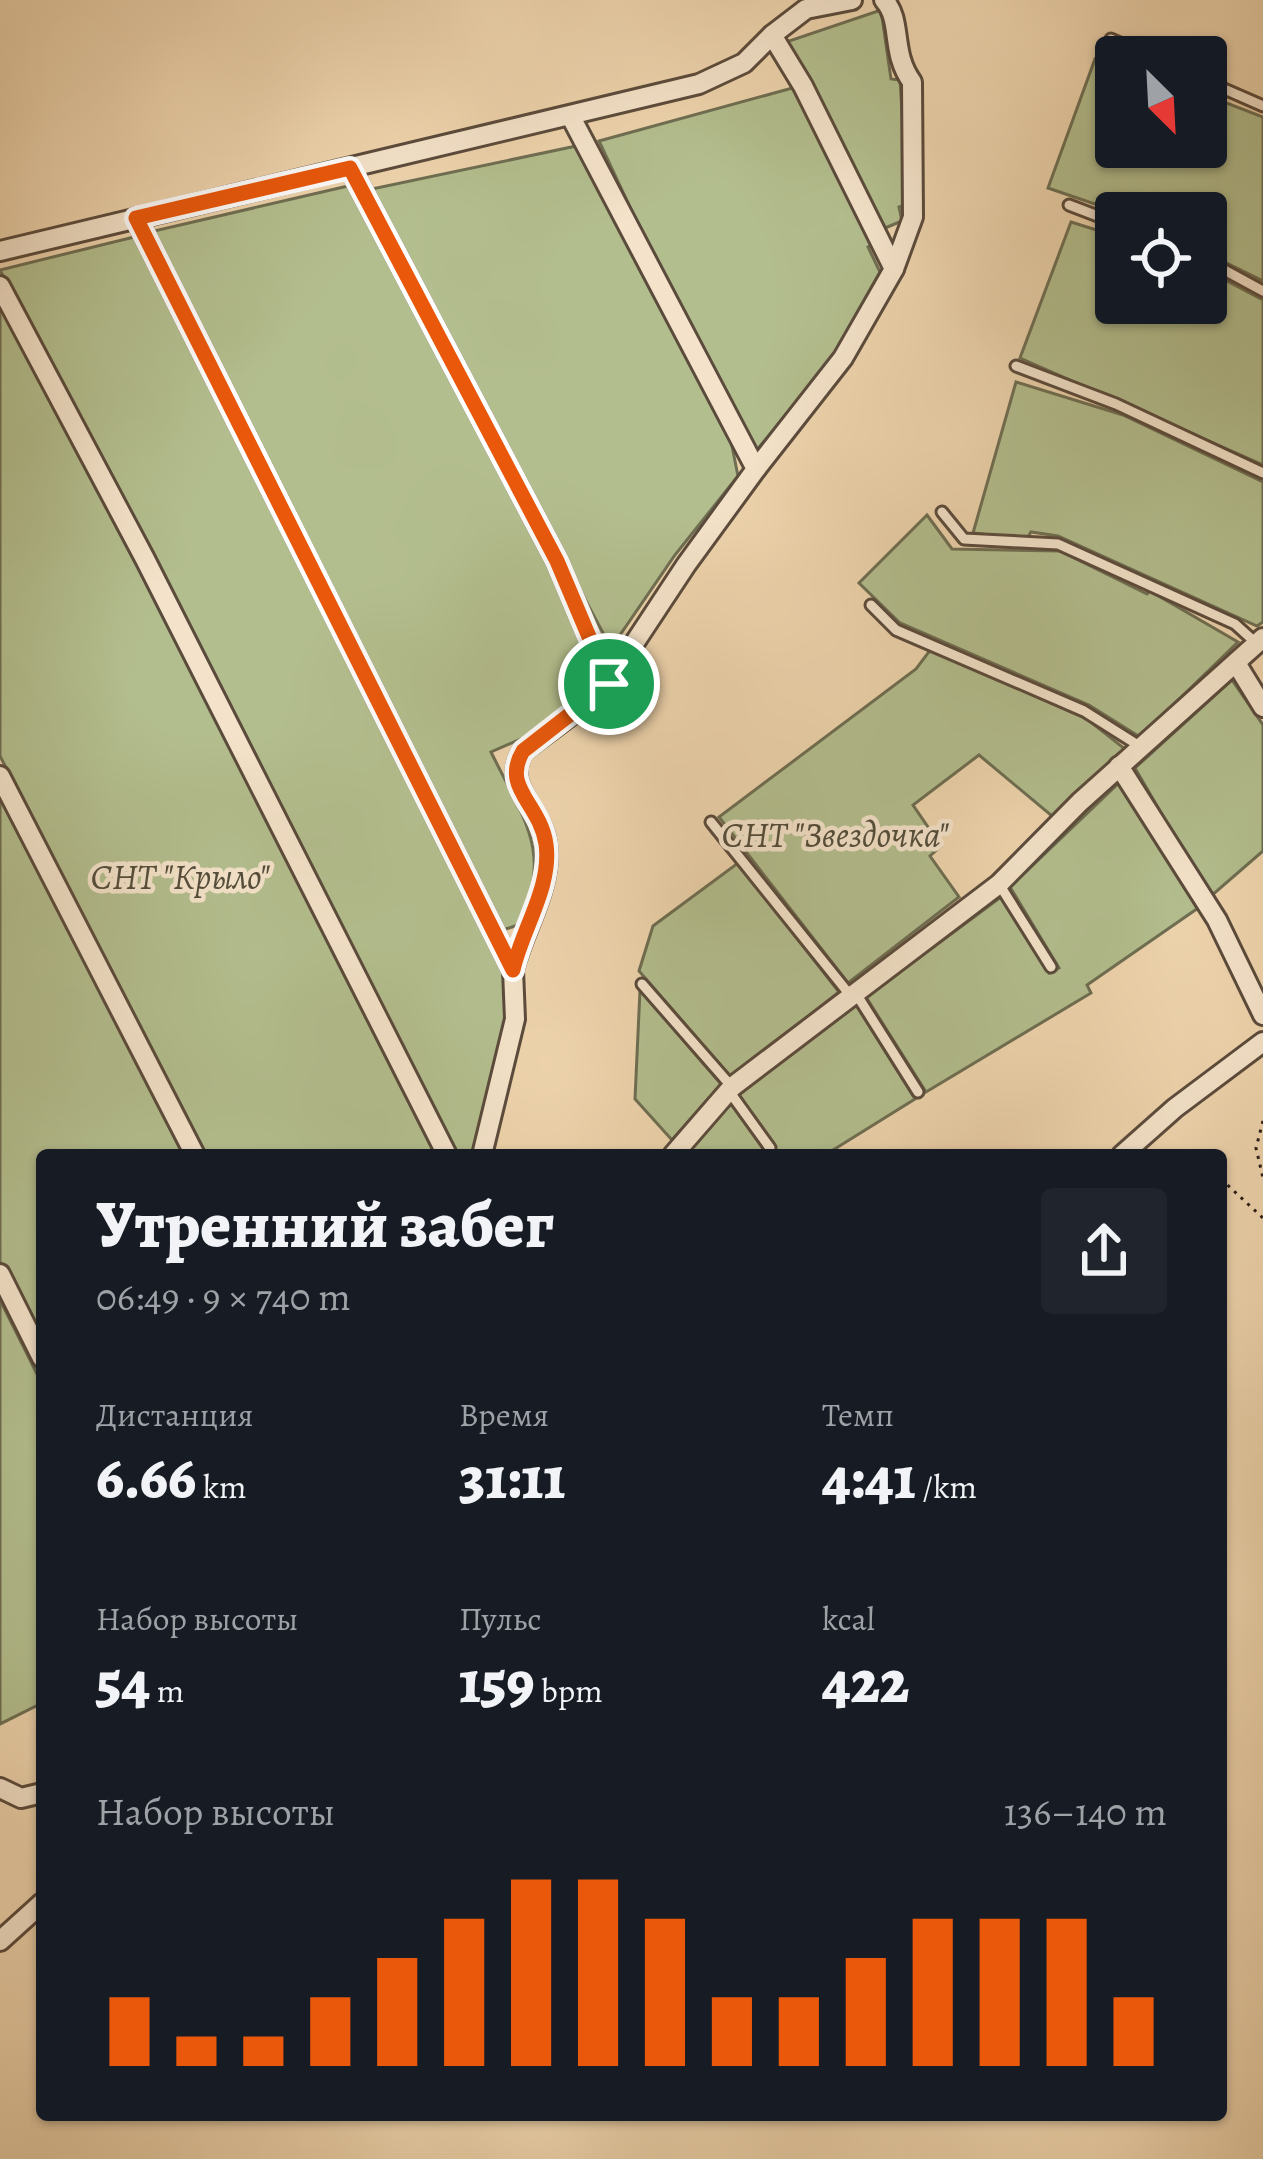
<!DOCTYPE html>
<html lang="ru">
<head>
<meta charset="utf-8">
<style>
	:root { --surface:#171b24; --page:#20242c; --text:#f1f3f6; --muted:#9ea1a6; --accent:#ea580c }
	body { margin:0; font-family:Alegreya,serif; background:var(--page); color:var(--text); height:100vh; display:flex; flex-direction:column; font-size:45px; white-space:nowrap }
	* { box-sizing:border-box; margin:0 }
	p { font-size:39px; color:var(--muted) }
	.icon { flex:none; width:66px; height:66px; fill:none; stroke:currentColor; stroke-width:2; stroke-linecap:round; stroke-linejoin:round }
	.map { position:relative; flex:1; overflow:hidden }
	.drawer { position:absolute; left:36px; top:1149px; width:1191px; height:972px; display:flex; flex-direction:column; background:var(--surface); border-radius:12px; box-shadow:0 3px 9px #0004 }
	.drawer>* { flex:none }
	.needle { width:78px; rotate:156deg }
	.fabs { position:absolute; left:1095px; top:36px; display:grid; gap:24px }
	.fabs a { display:grid; place-items:center; width:132px; height:132px; border-radius:12px; background:var(--surface); box-shadow:0 3px 9px #0004; font-size:60px }
	.pin { position:absolute; display:grid; place-items:center; width:102px; height:102px; color:#fff; margin:-51px; border:6px solid #fff; border-radius:50%; box-shadow:0 3px 12px #0007 }
	.round { display:grid; place-items:center; flex:none; width:126px; height:126px; border-radius:12px; background:var(--page) }
	.overview { display:flex; align-items:center; justify-content:space-between; height:204px; padding:0 60px }
	h1 { font-size:66px; font-weight:800; line-height:90px }
	.figures { display:grid; grid-template-columns:repeat(3,1fr); gap:18px; height:204px; padding:12px 60px }
	.figures div { display:grid; align-content:center }
	.figures b { font-size:60px; font-weight:800 }
	.figures small { font-size:33px; font-weight:400 }
	.figures p { font-size:33px }
	.chart { height:336px; padding:24px 60px }
	.chart p { display:flex; justify-content:space-between }
	.chart svg { width:100%; height:216px; margin-top:12px; stroke:var(--accent); stroke-width:6 }
	.map>svg:first-child { display:block }
</style>
</head>
<body>
<div class="map">
<svg width="1263" height="2159" viewBox="0 0 1263 2159">
	<rect width="100%" height="100%" fill="#eed4ad"/>
	<filter id="stains"><feTurbulence type="fractalNoise" baseFrequency=".00167" numOctaves="4"/><feColorMatrix values="0 0 0 0 .2 0 0 0 0 .09 0 0 0 0 .02 0 0 0 .5 -.17"/></filter>
	<radialGradient id="worn" r=".72"><stop offset=".6" stop-color="#630" stop-opacity="0"/><stop offset="1" stop-color="#630" stop-opacity=".3"/></radialGradient>
	<!-- green -->
	<g fill="#b3be8e" stroke="#6e6e52" stroke-width="3">
		<path d="M 881,10 L 891,79 L 900,80 L 908,204 L 899,207 L 902,221 L 885,228 L 786,42 Z"/>
		<path d="M 1095,59 L 1116,67 L 1116,147 L 1206,147 L 1206,95 L 1263,117 L 1263,281 L 1206,253 L 1206,213 L 1121,213 L 1048,188 Z"/>
		<path d="M 796,87 L 875,242 L 868,247 L 880,272 L 834,355 L 757,450 L 634,216 L 599,141 Z"/>
		<path d="M 581,145 L 730,436 L 738,476 L 675,555 L 611,648 L 367,190 Z"/>
		<path d="M 348,186 L 540,548 L 600,671 L 598,683 L 589,693 L 523,738 L 491,752 C 522,816 555,854 518,925 L 503,930 L 421,778 L 186,309 L 154,231 Z"/>
		<path d="M 1071,222 L 1116,236 L 1116,303 L 1206,303 L 1206,270 L 1263,300 L 1263,465 L 1020,358 Z"/>
		<path d="M 134,237 L 505,970 L 509,1007 L 477,1155 L 457,1155 L 0,270 Z"/>
		<path d="M 0,304 L 42,376 L 439,1155 L 205,1155 L 0,756 Z"/>
		<path d="M 1016,382 L 1123,415 L 1263,482 L 1263,622 L 1257,626 L 1058,536 L 1031,532 L 1026,540 L 973,533 Z"/>
		<path d="M 927,515 L 952,549 L 1060,551 L 1147,594 L 1150,591 L 1238,642 L 1140,737 L 1089,705 L 900,623 L 859,583 Z"/>
		<path d="M 931,649 L 1087,719 L 1125,749 L 1052,816 L 979,755 L 913,805 L 941,846 L 930,856 L 959,897 L 848,983 L 719,817 L 916,669 Z"/>
		<path d="M 1232,680 L 1263,725 L 1263,851 L 1210,897 L 1135,768 Z"/>
		<path d="M 1121,781 L 1201,906 L 1087,985 L 1091,993 L 926,1092 L 866,997 L 1001,897 L 1049,973 L 1059,968 L 1010,887 Z"/>
		<path d="M 0,793 L 184,1155 L 42,1155 L 42,1347 L 0,1262 Z"/>
		<path d="M 738,863 L 839,992 L 731,1077 L 639,971 L 653,926 Z"/>
		<path d="M 640,990 L 721,1084 L 672,1140 L 635,1099 Z"/>
		<path d="M 856,1005 L 915,1099 L 825,1155 L 685,1155 L 724,1107 L 733,1105 L 768,1152 L 774,1148 L 739,1095 L 797,1046 Z"/>
		<path d="M 0,1300 L 42,1384 L 42,1703 L 0,1724 Z"/>
	</g>
	<g fill="none" stroke-linecap="round" stroke-linejoin="round">
		<!-- lane casing -->
		<g stroke="#5b4b3c" stroke-width="15">
			<g id="lane">
				<path d="M 1111,39 L 1152,57"/>
				<path d="M 1206,81 L 1263,106"/>
				<path d="M 1069,205 L 1116,223"/>
				<path d="M 1206,260 L 1263,291"/>
				<path d="M 1016,366 L 1116,404 L 1263,473"/>
				<path d="M 942,512 L 964,539 L 1058,544 L 1235,624 L 1256,643"/>
				<path d="M 871,605 L 896,630 L 1084,711 L 1141,747"/>
				<path d="M 711,822 L 850,995"/>
				<path d="M 999,884 L 1051,967"/>
				<path d="M 642,984 L 732,1087"/>
				<path d="M 855,992 L 918,1092"/>
				<path d="M 729,1091 L 770,1148"/>
			</g>
		</g>
		<!-- street casing -->
		<g stroke="#5b4b3c" stroke-width="24">
			<g id="street">
				<path d="M 884,0 C 903,21 890,52 912,82 L 913,217 L 894,269"/>
				<path d="M 772,35 L 806,9 L 852,0"/>
				<path d="M 350,168 L 557,561 L 609,684"/>
				<path d="M 136,218 L 513,970 L 515,1019 L 482,1155"/>
				<path d="M 0,251 L 699,84 L 744,63 L 772,35 L 803,86 L 894,269 L 843,358 L 756,469"/>
				<path d="M 0,286 L 145,559 L 447,1155"/>
				<path d="M 1236,663 L 1263,707"/>
				<path d="M 1119,766 L 1217,920 L 1263,1015"/>
				<path d="M 0,776 L 195,1155"/>
				<path d="M 513,970 C 523,929 552,887 546,844 C 541,806 501,787 523,751 L 602,692 L 686,565 L 756,469 L 571,117"/>
				<path d="M 673,1155 L 732,1087 L 999,884 L 1080,802 L 1263,638"/>
				<path d="M 1122,1155 L 1175,1108 L 1263,1042"/>
				<path d="M 0,1274 L 42,1358"/>
				<path d="M 0,1788 L 21,1798 L 42,1793"/>
				<path d="M 0,1941 L 42,1903"/>
			</g>
		</g>
		<!-- path -->
		<g stroke="#2a1d17" stroke-width="3" stroke-dasharray="3 6" stroke-linecap="butt">
			<path d="M 1263,1121 L 1256,1148 L 1263,1178"/>
			<path d="M 1221,1179 L 1263,1218"/>
		</g>
		<!-- lane -->
		<use href="#lane" stroke="#f4e3ca" stroke-width="9"/>
		<!-- street -->
		<use href="#street" stroke="#f4e3ca" stroke-width="18"/>
	</g>
	<g fill="none" stroke-linecap="round" stroke-linejoin="round">
		<!-- route casing -->
		<g stroke="#fff" stroke-width="24">
			<path id="route" d="M 350,168 L 557,561 L 609,684 L 523,751 C 501,788 540,803 546,844 C 552,887 522,929 513,970 L 136,218 Z"/>
		</g>
		<!-- route -->
		<use href="#route" stroke="#ea580c" stroke-width="15"/>
	</g>
	<g text-anchor="middle" stroke-width="9" stroke-linejoin="round" paint-order="stroke">
		<!-- park labels -->
		<g font-size="36" font-style="italic" fill="#534d3b" stroke="#f4e3ca">
			<text x="835" y="847">СНТ "Звездочка"</text>
			<text x="180" y="889">СНТ "Крыло"</text>
		</g>
	</g>
	<rect width="100%" height="100%" filter="url(#stains)"/>
	<rect width="100%" height="100%" fill="url(#worn)"/>
</svg>
<div class="fabs">
<a><svg class="needle" viewBox="-14 -14 28 28"><path d="M0-13l5 13h-10z" fill="#e53935"/><path d="M0 13l5-13h-10z" fill="#9ea1a6"/></svg></a>
<a><svg class="icon" aria-label="locate" viewBox="0 0 24 24"><circle cx="12" cy="12" r="6"/><path d="M12 2v4M12 18v4M2 12h4M18 12h4"/></svg></a>
</div>
<div class="pin" style="left:609px;top:684px;background:#1e9e55"><svg class="icon" aria-label="arrive" viewBox="0 0 24 24"><path d="M6 21V4h12l-3 4 3 4H6"/></svg></div>
<section class="drawer">
<div class="overview"><div><h1>Утренний забег</h1><p>06:49 · 9 × 740 m</p></div><a class="round"><svg class="icon" aria-label="share" viewBox="0 0 24 24"><path d="M12 15V3M7 8l5-5 5 5M5 13v7h14v-7"/></svg></a></div>
<div class="figures">
<div><p>Дистанция</p><b>6.66<small> km</small></b></div>
<div><p>Время</p><b>31:11</b></div>
<div><p>Темп</p><b>4:41<small> /km</small></b></div>
</div>
<div class="figures">
<div><p>Набор высоты</p><b>54<small> m</small></b></div>
<div><p>Пульс</p><b>159<small> bpm</small></b></div>
<div><p>kcal</p><b>422</b></div>
</div>
<div class="chart"><p><span>Набор высоты</span>136–140 m</p>
<svg viewBox="0 0 160 44" preserveAspectRatio="none"><path d="M5 44V30M15 44V38M25 44V38M35 44V30M45 44V22M55 44V14M65 44V6M75 44V6M85 44V14M95 44V30M105 44V30M115 44V22M125 44V14M135 44V14M145 44V14M155 44V30"/></svg>
</div>
</section>
</div>
</body>
</html>
